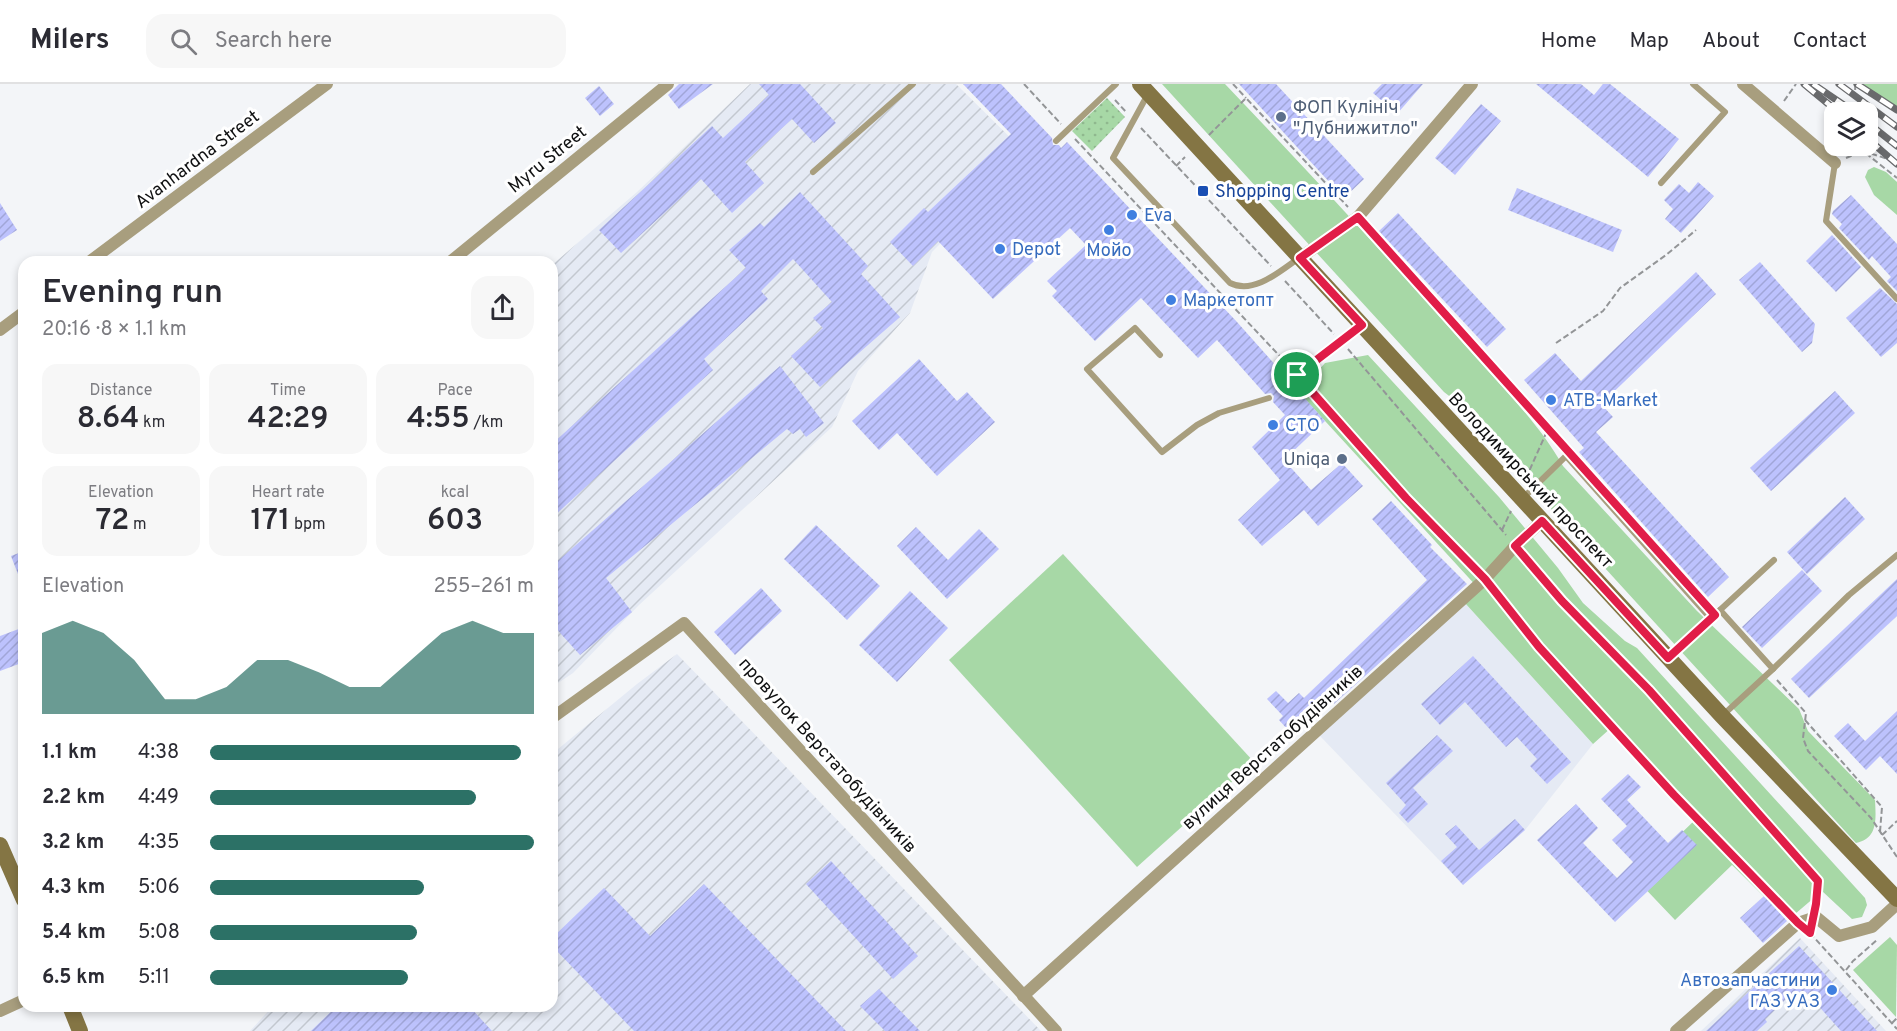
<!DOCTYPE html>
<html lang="en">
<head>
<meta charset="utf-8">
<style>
	:root { --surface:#fff; --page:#f7f7f7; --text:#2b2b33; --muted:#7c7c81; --line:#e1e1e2; --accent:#2c7166 }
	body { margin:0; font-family:Overpass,sans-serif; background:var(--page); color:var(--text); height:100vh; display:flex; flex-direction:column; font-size:22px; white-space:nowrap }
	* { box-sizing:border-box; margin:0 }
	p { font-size:20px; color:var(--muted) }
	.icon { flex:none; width:33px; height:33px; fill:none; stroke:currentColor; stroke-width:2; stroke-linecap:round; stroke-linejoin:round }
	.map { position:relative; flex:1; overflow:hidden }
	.details { position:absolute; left:18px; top:172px; width:540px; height:756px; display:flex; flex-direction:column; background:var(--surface); border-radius:18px; box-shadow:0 3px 9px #0003 }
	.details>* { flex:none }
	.tools { position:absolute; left:1824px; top:18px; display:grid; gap:12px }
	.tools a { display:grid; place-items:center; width:54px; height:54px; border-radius:12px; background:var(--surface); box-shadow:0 3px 9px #0003; font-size:30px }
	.pin { position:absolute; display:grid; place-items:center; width:51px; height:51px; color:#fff; margin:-26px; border:3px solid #fff; border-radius:50%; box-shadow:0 2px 6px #0007 }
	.round { display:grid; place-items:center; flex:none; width:63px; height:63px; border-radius:18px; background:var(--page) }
	.headline { display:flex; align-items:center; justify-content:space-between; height:102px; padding:0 24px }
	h1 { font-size:33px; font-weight:600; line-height:45px }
	.stats { display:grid; grid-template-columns:repeat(3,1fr); gap:9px; height:102px; padding:6px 24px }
	.stats div { display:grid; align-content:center; border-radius:15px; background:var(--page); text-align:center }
	.stats b { font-size:30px; font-weight:600 }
	.stats small { font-size:16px; font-weight:400 }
	.stats p { font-size:16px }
	.chart { height:168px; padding:12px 24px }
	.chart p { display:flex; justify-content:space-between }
	.chart svg { width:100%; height:108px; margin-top:6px; fill:var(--accent); opacity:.7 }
	ul { padding:0 24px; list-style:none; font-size:20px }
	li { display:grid; grid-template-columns:96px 72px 1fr; align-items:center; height:45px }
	li i { height:15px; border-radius:8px; background:var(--accent) }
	header { display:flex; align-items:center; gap:36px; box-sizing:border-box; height:84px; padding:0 30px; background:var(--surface); border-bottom:2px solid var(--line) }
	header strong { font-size:28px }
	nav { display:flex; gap:33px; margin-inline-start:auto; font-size:21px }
	.search { width:420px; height:54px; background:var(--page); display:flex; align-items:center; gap:15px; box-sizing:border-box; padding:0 21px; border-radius:18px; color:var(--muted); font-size:22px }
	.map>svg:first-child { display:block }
</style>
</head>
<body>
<header>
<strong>Milers</strong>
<div class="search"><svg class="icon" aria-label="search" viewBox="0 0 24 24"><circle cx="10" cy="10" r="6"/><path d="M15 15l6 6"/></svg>Search here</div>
<nav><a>Home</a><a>Map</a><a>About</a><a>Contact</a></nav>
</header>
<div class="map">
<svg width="1897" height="947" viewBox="0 0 1897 947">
	<defs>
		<pattern id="industrial-furrows" width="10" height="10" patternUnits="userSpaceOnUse" patternTransform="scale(1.5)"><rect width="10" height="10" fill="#e5eaf4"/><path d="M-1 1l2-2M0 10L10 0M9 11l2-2" fill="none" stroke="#c3c8d0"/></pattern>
		<pattern id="park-dots" width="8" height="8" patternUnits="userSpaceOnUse" patternTransform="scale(1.5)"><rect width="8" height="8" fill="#a7d8a6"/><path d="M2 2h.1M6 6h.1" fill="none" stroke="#8fb88e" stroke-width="1.8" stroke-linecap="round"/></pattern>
		<pattern id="building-hatch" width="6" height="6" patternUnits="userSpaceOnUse" patternTransform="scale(1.5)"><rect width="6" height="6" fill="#bdc2fd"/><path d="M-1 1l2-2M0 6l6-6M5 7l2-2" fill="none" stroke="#a1a6d8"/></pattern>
	</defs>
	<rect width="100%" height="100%" fill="#f3f5f8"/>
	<!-- built -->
	<path fill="#e5eaf4" d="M 1465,519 L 1593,660 L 1525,746 L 1463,801 L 1320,652 Z"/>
	<!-- industrial -->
	<g fill="url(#industrial-furrows)">
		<path d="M 750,0 L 956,0 L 1028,71 L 932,168 L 910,229 L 858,287 L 832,343 L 639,521 L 573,589 L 552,603 L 552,181 L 637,108 Z"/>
		<path d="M 677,570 L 1041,947 L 250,947 L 272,923 L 552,922 L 552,670 L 637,600 Z"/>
		<path d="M 1800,854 L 1886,947 L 1701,947 Z"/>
	</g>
	<!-- green -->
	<g fill="#a7d8a6">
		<path d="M 1162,0 L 1225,0 C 1306,85 1385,170 1462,258 C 1497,298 1537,336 1563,382 L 1697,527 L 1799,625 L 1808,647 L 1875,716 C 1876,735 1878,755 1856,759 L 1541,414 L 1533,402 L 1533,391 L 1473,325 L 1457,318 L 1444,308 Z"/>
		<path d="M 1853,0 L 1897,0 L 1897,29 Z"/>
		<path d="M 1874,83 L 1886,88 L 1897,98 L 1897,131 L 1874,111 L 1865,93 L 1868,86 Z"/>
		<path d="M 1368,271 L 1499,413 L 1558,484 L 1583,519 L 1625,557 L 1637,564 L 1865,814 L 1867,821 L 1862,833 L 1852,835 L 1822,807 L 1788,836 L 1732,781 L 1675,836 L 1635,794 L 1697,734 L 1612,643 L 1593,660 L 1465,519 L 1479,505 L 1304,314 L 1321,299 L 1316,289 L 1325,279 Z"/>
		<path d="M 1063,470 L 1254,678 L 1137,783 L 949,576 Z"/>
		<path d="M 1890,853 L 1897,861 L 1896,933 L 1853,886 Z"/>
	</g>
	<!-- park -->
	<path fill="url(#park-dots)" d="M 1107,14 L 1125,33 L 1092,67 L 1072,47 Z"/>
	<!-- building -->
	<g fill="url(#building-hatch)">
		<path d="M 679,0 L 713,0 L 679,25 L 668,11 Z"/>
		<path d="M 759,0 L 800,0 L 836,39 L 814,59 L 792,35 L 745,78 L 764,99 L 732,129 L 701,95 L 621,169 L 599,146 L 712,42 L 723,54 L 769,11 Z"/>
		<path d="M 963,0 L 1001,0 L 1052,54 L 1053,61 L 1059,61 L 1061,64 L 1067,58 L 1237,238 L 1286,293 L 1284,297 L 1285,301 L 1293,301 L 1325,337 L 1284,376 L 1311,406 L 1342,379 L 1363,402 L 1318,442 L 1304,426 L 1262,462 L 1238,436 L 1280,396 L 1252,363 L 1285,331 L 1273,318 L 1274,312 L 1271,309 L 1265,310 L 1217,256 L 1198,274 L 1141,214 L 1095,257 L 1052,212 L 1057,207 L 1047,197 L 1086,161 L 1070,144 L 993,215 L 938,157 L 913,182 L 890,158 L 924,124 L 928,128 L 1011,50 Z"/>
		<path d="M 1239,0 L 1276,0 L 1364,95 L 1344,114 Z"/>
		<path d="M 1382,0 L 1423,0 L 1397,30 L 1373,9 Z"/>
		<path d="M 1536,0 L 1581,0 L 1594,11 L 1603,0 L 1610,0 L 1679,55 L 1648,93 Z"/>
		<path d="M 599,2 L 614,20 L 600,32 L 585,14 Z"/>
		<path d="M 1481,20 L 1501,37 L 1455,91 L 1435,74 Z"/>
		<path d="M 1698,98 L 1714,112 L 1681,149 L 1665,135 L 1673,125 L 1664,116 L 1679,100 L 1689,109 Z"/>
		<path d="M 1517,104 L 1622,146 L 1613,168 L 1508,126 Z"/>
		<path d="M 800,108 L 868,182 L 861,190 L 900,233 L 820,303 L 791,272 L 823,244 L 813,234 L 832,218 L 793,175 L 761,207 L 768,215 L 704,275 L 713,286 L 552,434 L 552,360 L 746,184 L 729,166 L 760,139 L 764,143 Z"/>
		<path d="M 1851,111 L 1897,160 L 1897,207 L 1887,197 L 1891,193 L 1872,172 L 1869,176 L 1839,144 L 1842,140 L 1832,130 L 1833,127 Z"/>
		<path d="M 0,119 L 17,146 L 0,157 Z"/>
		<path d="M 1398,129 L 1506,245 L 1487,263 L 1379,147 Z"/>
		<path d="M 1832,151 L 1861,183 L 1836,208 L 1806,177 Z"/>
		<path d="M 1760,178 L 1815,240 L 1812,259 L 1802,268 L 1739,196 Z"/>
		<path d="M 1696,188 L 1716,210 L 1601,320 L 1613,333 L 1596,348 L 1729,493 L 1708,513 L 1579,368 L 1584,364 L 1524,296 L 1555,269 L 1581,297 Z"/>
		<path d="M 1880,204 L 1897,220 L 1897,259 L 1881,273 L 1846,234 Z"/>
		<path d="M 919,275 L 957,317 L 967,308 L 995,338 L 937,392 L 897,349 L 879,366 L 852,337 Z"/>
		<path d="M 780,282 L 824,339 L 806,353 L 800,345 L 793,350 L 787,345 L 606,494 L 632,528 L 580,571 L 552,540 L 552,482 Z"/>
		<path d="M 1835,307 L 1855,329 L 1771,407 L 1750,384 Z"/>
		<path d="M 1845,413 L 1865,435 L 1807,490 L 1787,468 Z"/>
		<path d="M 1391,417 L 1432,461 L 1430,463 L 1467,500 L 1334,620 L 1325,610 L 1288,646 L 1279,636 L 1283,632 L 1267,615 L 1276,607 L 1288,619 L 1299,609 L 1304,614 L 1427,496 L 1372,435 Z"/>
		<path d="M 816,441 L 880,502 L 847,536 L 784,475 Z"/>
		<path d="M 916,443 L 948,476 L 979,445 L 999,465 L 947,515 L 897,462 Z"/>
		<path d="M 24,467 L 24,503 L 23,503 L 11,472 Z"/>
		<path d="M 1802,486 L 1822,507 L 1762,564 L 1742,543 Z"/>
		<path d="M 1897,495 L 1897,532 L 1809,614 L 1791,595 Z"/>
		<path d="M 761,504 L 782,527 L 735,571 L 714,548 Z"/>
		<path d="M 910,507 L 948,544 L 897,598 L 859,561 Z"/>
		<path d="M 24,543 L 24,578 L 0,587 L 0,552 Z"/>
		<path d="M 1473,572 L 1571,678 L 1547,700 L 1530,682 L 1537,675 L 1517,653 L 1506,663 L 1465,618 L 1440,641 L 1421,620 Z"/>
		<path d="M 1897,627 L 1897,690 L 1880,672 L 1866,686 L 1834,652 L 1848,639 L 1865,657 Z"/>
		<path d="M 1437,651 L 1453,667 L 1413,704 L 1428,720 L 1408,739 L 1399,729 L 1406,721 L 1386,699 Z"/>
		<path d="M 1628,690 L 1641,703 L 1627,716 L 1668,759 L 1682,746 L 1697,761 L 1615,838 L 1537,756 L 1576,720 L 1598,744 L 1583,759 L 1617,794 L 1633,778 L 1612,756 L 1627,742 L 1601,715 Z"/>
		<path d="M 1515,735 L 1525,746 L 1463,801 L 1441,777 L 1457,763 L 1445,750 L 1456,741 L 1479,766 Z"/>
		<path d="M 831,777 L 918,872 L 893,895 L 806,800 Z"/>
		<path d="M 704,800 L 846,947 L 634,947 L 552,862 L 552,854 L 604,804 L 650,852 Z"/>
		<path d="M 1764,812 L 1787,837 L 1763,859 L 1740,834 Z"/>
		<path d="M 1799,862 L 1877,947 L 1841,947 L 1806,908 L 1794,919 L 1788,913 L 1765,935 L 1767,938 L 1757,947 L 1706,947 Z"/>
		<path d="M 879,905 L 920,947 L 885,947 L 860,922 Z"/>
		<path d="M 337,922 L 469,922 L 492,947 L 311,947 Z"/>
	</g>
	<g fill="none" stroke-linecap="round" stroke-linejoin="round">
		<!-- path -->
		<g stroke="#939597" stroke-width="2" stroke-dasharray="6 3" stroke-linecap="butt">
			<path d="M 1024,0 L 1061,40"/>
			<path d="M 1233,0 L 1246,14"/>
			<path d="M 1855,0 L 1856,28"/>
			<path d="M 1115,16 L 1127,29"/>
			<path d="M 1784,17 L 1796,0"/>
			<path d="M 1141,44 L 1271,182"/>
			<path d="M 1209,51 L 1246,14 L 1348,123"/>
			<path d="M 1075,55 L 1291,284"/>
			<path d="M 1861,62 L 1863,67 L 1897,94"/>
			<path d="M 1846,74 L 1863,67 L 1897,78"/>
			<path d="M 1176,82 L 1185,73"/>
			<path d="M 1366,143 L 1566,363"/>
			<path d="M 1285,197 L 1334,250"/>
			<path d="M 1556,259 L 1603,227 L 1620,204 L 1666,171 L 1696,146"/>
			<path d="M 1348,265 L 1506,451"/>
			<path d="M 1305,299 L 1406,414 L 1475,485"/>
			<path d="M 1526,394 L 1548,345"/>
			<path d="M 1502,446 L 1511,427"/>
			<path d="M 1523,471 L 1562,517 L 1649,606 L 1806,782 L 1818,797 L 1816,820"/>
			<path d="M 1493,505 C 1585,619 1687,724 1788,829"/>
			<path d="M 1777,596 L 1806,629 L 1803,654 L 1808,667 L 1871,734 L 1897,773"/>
			<path d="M 1805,636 L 1882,723 L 1880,748"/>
			<path d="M 1882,751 L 1897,737"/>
			<path d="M 1810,849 L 1897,945"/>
			<path d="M 1846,886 L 1853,877 L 1877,856"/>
			<path d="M 1892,939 L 1897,934"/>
		</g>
		<!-- service -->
		<g stroke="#a89e7e" stroke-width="6">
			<path d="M 1148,10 L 1113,74 L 1230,199 C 1254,211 1280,187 1299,174"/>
			<path d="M 1056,57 L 1116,0"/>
			<path d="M 1835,79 L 1826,137 L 1897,215"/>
			<path d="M 813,88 L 913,0"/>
			<path d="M 1661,99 L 1725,28 L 1693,0"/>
			<path d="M 1160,271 L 1135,244 L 1087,285 L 1162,368 L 1197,341 L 1219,329 L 1269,314"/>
			<path d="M 1289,297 L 1342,258 L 1361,241"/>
			<path d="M 1522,415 L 1566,372 L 1711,535"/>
			<path d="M 1720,526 L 1774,476"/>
			<path d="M 1668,573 L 1720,526 L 1773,585 L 1849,511 L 1897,471"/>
			<path d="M 1723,631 L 1773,585"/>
		</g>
		<!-- minor -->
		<g stroke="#a89e7e" stroke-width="12">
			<path d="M 1743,0 L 1835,79"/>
			<path d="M 1300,174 L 1358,133 L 1472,0"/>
			<path d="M 89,178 L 327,0"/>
			<path d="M 450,178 L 668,0"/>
			<path d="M 0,246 L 24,228"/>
			<path d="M 552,634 L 684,539 L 1056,947"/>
			<path d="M 1023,912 L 1485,495 L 1515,462 L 1542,437"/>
			<path d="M 0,927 L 24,916"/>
			<path d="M 1676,947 L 1798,839 L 1816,833 L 1839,852 L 1872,843 L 1897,820"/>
		</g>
		<!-- secondary -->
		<g stroke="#847544" stroke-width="16">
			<path d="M 1140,0 L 1722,632 L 1897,815"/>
			<path d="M 0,761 L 24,816"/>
			<path d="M 70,922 L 80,947"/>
		</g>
		<!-- rail casing -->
		<g stroke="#696a6c" stroke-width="7">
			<g id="rail">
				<path d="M 1804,0 L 1838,28"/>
				<path d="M 1813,0 L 1854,28"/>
				<path d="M 1839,0 L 1897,43"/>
				<path d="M 1857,0 L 1897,26"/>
				<path d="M 1868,39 L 1897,62"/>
				<path d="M 1868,55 L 1897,80"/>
			</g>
		</g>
		<!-- rail -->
		<use href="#rail" stroke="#fff" stroke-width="4.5" stroke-dasharray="14" stroke-linecap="butt"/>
	</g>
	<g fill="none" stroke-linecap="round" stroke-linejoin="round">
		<!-- route casing -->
		<g stroke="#fff" stroke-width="12">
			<path id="route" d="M 1358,133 L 1715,531 L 1668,574 L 1542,437 L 1515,462 L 1562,517 L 1649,606 L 1818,797 L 1816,820 L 1810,849 L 1798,839 L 1674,711 L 1539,563 L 1485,495 L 1406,414 L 1297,291 L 1362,241 L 1300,174 Z"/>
		</g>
		<!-- route -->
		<use href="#route" stroke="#e11d48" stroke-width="8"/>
	</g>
	<!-- markers -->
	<g fill="#5c6f8a" stroke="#fff" stroke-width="2">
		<circle cx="1281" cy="33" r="6"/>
		<circle cx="1342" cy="375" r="6"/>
	</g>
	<rect fill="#1a4fb4" stroke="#fff" stroke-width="2" x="1197" y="101" width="12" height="12" rx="3"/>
	<g fill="#3f7fe0" stroke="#fff" stroke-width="2">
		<circle cx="1132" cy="131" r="6"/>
		<circle cx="1109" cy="146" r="6"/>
		<circle cx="1000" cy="165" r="6"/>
		<circle cx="1171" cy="216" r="6"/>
		<circle cx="1551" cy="316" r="6"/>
		<circle cx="1273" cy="341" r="6"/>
		<circle cx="1832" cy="906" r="6"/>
	</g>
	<g text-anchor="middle" stroke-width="6" stroke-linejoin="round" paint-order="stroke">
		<!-- service labels -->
		<g font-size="18" fill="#4e5e75" stroke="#fff" text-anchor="start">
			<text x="1293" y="29">ФОП Кулініч<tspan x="1293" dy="21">"Лубнижитло"</tspan></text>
			<text x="1330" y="381" text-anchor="end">Uniqa</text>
		</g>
		<!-- street labels -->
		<g font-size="18" fill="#101112" stroke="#fff">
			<text transform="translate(197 75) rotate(-37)" y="6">Avanhardna Street</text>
			<text transform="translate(547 75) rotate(-39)" y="6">Myru Street</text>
			<text transform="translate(1531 396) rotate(47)" y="6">Володимирський проспект</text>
			<text transform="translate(1272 663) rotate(-42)" y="6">вулиця Верстатобудівників</text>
			<text transform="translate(828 671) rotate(48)" y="6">провулок Верстатобудівників</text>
		</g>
		<!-- transit labels -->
		<g font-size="18" fill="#164399" stroke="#fff" text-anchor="start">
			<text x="1215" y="113">Shopping Centre</text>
		</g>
		<!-- shop labels -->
		<g font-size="18" fill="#366cbe" stroke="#fff" text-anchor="start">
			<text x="1144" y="137">Eva</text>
			<text x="1012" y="171">Depot</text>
			<text x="1109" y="172" text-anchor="middle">Мойо</text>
			<text x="1183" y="222">Маркетопт</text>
			<text x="1563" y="322">ATB-Market</text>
			<text x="1285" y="347">СТО</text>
			<text x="1820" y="902" text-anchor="end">Автозапчастини<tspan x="1820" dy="21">ГАЗ УАЗ</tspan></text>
		</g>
	</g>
</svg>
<div class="tools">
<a><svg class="icon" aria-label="layers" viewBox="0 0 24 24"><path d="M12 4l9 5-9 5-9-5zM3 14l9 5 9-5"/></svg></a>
</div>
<div class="pin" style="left:1297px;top:291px;background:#1e9e55"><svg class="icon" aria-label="arrive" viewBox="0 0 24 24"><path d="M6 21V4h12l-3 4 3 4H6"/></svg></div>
<section class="details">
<div class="headline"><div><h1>Evening run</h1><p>20:16 · 8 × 1.1 km</p></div><a class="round"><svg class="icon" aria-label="share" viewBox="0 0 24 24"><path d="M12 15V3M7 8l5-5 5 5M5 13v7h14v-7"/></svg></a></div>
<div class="stats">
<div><p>Distance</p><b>8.64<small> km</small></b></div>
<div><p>Time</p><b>42:29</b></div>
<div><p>Pace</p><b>4:55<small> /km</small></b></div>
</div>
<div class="stats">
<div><p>Elevation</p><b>72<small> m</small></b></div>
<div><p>Heart rate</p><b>171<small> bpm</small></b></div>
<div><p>kcal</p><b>603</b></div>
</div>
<div class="chart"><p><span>Elevation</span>255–261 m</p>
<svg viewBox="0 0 160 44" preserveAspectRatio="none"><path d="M0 44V11L10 6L20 11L30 22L40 38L50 38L60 33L70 22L80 22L90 27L100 33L110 33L120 22L130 11L140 6L150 11L160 11V44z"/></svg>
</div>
<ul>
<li><b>1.1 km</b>4:38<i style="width:96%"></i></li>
<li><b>2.2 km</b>4:49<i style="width:82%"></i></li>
<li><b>3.2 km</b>4:35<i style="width:100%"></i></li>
<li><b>4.3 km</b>5:06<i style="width:66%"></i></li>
<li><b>5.4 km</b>5:08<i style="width:64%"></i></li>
<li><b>6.5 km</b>5:11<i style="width:61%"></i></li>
</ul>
</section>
</div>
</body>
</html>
